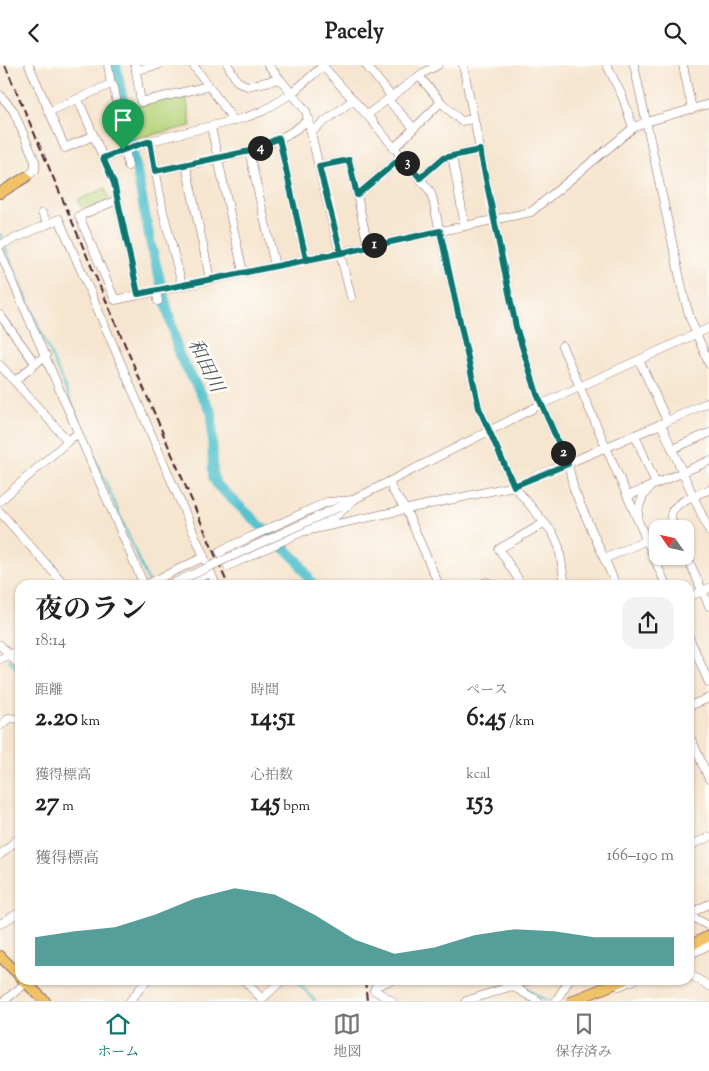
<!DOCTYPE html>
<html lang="ja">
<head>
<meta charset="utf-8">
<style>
	:root { --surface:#fff; --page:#f2f2f2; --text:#222; --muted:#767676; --line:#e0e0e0; --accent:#0f766e }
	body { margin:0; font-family:"Sorts Mill Goudy","Noto Serif JP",serif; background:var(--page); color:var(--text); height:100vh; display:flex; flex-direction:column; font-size:19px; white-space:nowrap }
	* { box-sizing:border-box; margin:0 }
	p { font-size:16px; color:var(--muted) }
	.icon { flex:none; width:28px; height:28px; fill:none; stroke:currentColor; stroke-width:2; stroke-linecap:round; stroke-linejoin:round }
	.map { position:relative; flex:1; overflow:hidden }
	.details { position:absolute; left:15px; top:515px; width:679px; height:405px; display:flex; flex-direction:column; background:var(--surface); border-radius:15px; box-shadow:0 1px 4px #0004 }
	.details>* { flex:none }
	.needle { width:32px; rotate:304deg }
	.controls { position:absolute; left:649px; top:455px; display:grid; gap:10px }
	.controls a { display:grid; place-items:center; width:45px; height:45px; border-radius:10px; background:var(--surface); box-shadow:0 1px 4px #0004; font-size:25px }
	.pin { position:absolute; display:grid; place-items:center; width:42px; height:42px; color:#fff; margin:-51px -21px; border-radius:50% 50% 50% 0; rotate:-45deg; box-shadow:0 0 5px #0007 }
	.pin .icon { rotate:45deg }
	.km { position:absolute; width:25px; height:25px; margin:-12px; border-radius:50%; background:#222; color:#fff; font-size:14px; line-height:25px; text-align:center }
	.round { display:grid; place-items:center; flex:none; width:52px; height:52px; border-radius:15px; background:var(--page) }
	.headline { display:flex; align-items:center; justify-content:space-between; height:85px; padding:0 20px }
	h1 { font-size:28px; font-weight:700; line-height:38px }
	.figures { display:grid; grid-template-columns:repeat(3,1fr); gap:8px; height:85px; padding:5px 20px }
	.figures div { display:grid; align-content:center }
	.figures b { font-size:25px; font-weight:700 }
	.figures small { font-size:14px; font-weight:400 }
	.figures p { font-size:14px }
	.chart { height:140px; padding:10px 20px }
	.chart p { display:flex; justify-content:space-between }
	.chart svg { width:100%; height:90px; margin-top:5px; fill:var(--accent); opacity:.7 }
	header { display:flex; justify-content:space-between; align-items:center; height:65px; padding:0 20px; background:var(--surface); font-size:22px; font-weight:700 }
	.tab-bar { display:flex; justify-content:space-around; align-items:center; height:70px; border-top:1px solid var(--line); background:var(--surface); font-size:14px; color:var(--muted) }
	.tab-bar a { display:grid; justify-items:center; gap:2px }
	.tab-bar .current { color:var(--accent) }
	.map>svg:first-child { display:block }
</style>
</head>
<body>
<header><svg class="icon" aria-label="back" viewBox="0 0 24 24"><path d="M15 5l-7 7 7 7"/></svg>Pacely<svg class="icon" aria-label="search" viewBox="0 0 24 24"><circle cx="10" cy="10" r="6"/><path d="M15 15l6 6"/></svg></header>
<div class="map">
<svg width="709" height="936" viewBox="0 0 709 936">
	<rect width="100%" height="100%" fill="#fdfcf7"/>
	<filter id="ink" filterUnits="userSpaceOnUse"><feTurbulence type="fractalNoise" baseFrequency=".02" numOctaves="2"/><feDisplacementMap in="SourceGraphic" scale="10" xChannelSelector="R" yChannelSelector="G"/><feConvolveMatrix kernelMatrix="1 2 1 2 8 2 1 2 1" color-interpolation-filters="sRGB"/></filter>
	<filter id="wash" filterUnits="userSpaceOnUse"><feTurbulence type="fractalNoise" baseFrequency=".0096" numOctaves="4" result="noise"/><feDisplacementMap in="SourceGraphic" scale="20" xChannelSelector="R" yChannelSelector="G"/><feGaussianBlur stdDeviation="1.12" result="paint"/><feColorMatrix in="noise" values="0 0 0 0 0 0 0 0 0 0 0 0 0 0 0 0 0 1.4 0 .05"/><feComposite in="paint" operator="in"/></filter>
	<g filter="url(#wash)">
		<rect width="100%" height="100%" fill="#f6e5cf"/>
		<!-- green -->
		<g fill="#b7d47b" stroke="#807a53">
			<path d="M 186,31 L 191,61 L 134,74 L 128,43 Z"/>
			<path d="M 105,123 L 109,134 L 83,146 L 78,135 Z"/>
		</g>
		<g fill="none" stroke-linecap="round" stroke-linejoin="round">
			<!-- stream -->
			<g stroke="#55c2cd" stroke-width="2">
				<path d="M 0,169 L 2,175"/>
				<path d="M 4,180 L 148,516"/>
				<path d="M 8,594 L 20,607"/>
				<path d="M 296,915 L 315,936"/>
				<path d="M 521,920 L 547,936"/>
			</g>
			<!-- river -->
			<path stroke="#55c2cd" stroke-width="10" d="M 116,0 L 151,180 L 179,290 L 212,348 L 213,412 L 217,420 L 298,496 L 313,520"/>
		</g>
	</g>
	<g filter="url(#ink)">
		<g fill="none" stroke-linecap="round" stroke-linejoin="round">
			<!-- minor casing -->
			<g stroke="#866464" stroke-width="9">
				<g id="minor">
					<path d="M 29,0 L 65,83 L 93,71"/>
					<path d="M 108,0 L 111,19 L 114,22 L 128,101"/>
					<path d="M 135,0 L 141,37 L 209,21 L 193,0"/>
					<path d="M 228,0 L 237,16 L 247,21 L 280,14 L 306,46 L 324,124 L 351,232"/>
					<path d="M 268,0 L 280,14"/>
					<path d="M 322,0 L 367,50 L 430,126 L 432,131 L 479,343 L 514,421 L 553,468 L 559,482 L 565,520"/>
					<path d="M 366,0 L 392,32"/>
					<path d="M 463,0 L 516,262 L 537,329 L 568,399 L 574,425 L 616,520"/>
					<path d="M 607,0 L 623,33 L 633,63"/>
					<path d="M 634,0 L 684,232 L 690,253 L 709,299"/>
					<path d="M 683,0 L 692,44"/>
					<path d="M 136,5 L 158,0"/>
					<path d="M 209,21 L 234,56"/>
					<path d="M 0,30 L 13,45 L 35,96 L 35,105 L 26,112"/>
					<path d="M 78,34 L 114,118 L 138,229"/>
					<path d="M 388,35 L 414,63"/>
					<path d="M 441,37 L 461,56 L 474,54"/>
					<path d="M 48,47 L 111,19"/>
					<path d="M 367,50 L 423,8 L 438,0"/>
					<path d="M 211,62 L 243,207"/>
					<path d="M 312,66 L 353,35"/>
					<path d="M 279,73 L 306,194"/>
					<path d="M 150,76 L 163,146 L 182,220"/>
					<path d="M 394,83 L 441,37 L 419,11"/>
					<path d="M 249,86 L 275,201"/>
					<path d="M 452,91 L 465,161"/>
					<path d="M 103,93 L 150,76 L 244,53 L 263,46 L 291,29 L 324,0"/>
					<path d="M 186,100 L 210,214"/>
					<path d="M 319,101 L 349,95 L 357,130 L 402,92"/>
					<path d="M 155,106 C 207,95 267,91 309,54"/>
					<path d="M 420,113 L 443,93 L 480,85"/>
					<path d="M 357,130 L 368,181"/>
					<path d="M 117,135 L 79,151 L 115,235 L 531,147 L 633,63 L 646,57 L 709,39"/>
					<path d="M 42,148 L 48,159"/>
					<path d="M 0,180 L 59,154 L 216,520"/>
					<path d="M 0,187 L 144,520"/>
					<path d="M 156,225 L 158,236"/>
					<path d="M 0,250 L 35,298"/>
					<path d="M 562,281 L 666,520"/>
					<path d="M 639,295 L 667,356"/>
					<path d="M 0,300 L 68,376"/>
					<path d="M 15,316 L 46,290"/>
					<path d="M 661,359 L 709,466"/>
					<path d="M 635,370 L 656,419"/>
					<path d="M 672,384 L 709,368"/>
					<path d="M 390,417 L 392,425 L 406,445 L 439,520"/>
					<path d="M 628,431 L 649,422"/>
					<path d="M 354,435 L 336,451 L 228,501 L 220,486 L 327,437 Z"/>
					<path d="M 0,436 L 68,376 L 78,368"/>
					<path d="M 341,441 L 542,339 L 709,263"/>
					<path d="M 0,447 L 65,520"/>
					<path d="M 638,451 L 639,442 L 643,431 L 651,421 L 709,396"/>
					<path d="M 675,464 C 674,460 671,456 671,452 C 670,438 698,429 709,425"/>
					<path d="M 305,466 L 514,421 L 661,359 L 709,337"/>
					<path d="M 685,487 L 709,541"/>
					<path d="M 604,494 L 647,475"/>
					<path d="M 145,520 L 204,492"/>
					<path d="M 186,520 L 210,508"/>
					<path d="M 480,520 L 487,517 L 489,520"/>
					<path d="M 520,520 L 517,512 L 499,484 L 544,458"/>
					<path d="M 689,532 L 709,523"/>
					<path d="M 689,572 L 709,618"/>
					<path d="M 0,580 L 20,601"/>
					<path d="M 0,594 L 20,585"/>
					<path d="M 689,641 L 709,633"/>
					<path d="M 0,661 L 9,653 L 20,654"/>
					<path d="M 689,672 L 693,678 L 709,714"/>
					<path d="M 689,781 L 709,772"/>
					<path d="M 0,790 L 20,772"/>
					<path d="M 689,849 L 709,839"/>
					<path d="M 696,854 L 709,861"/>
					<path d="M 0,859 L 18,848 L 20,850"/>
					<path d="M 689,890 L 709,880"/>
					<path d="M 689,909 L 709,921"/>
					<path d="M 244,915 L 262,934 L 282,915"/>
					<path d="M 392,915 L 376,921 L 374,925 L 392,936"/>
					<path d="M 502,915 L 538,936"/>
					<path d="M 619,921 L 634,915"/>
					<path d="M 4,936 L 26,918"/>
					<path d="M 130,936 L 147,915"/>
					<path d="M 466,936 L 530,915"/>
					<path d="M 556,936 L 569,915"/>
				</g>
			</g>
			<!-- major casing -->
			<g stroke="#866464" stroke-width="12">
				<g id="major">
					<path d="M 0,128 L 26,112"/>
					<path d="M 689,881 L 709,871"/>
					<path d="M 0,891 L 20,911"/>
					<path d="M 23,915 L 45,936"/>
					<path d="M 572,936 L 624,915"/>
				</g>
			</g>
			<!-- minor -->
			<use href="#minor" stroke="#fff" stroke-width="8"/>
			<!-- major -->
			<use href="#major" stroke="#f1c369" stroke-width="10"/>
			<!-- rail -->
			<g stroke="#4a1f2b" stroke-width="2" stroke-dasharray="8 4" stroke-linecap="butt">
				<path d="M 5,0 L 228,520"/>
				<path d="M 365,915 L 367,936"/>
			</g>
			<!-- minor-bridge casing -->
			<g stroke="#866464" stroke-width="9" stroke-linecap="butt">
				<path id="minor-bridge" d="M 172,519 L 341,441"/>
			</g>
			<!-- minor-bridge -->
			<use href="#minor-bridge" stroke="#fff" stroke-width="8"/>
		</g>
	</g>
	<g fill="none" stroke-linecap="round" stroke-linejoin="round" filter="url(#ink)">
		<!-- route casing -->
		<g stroke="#fff" stroke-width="10">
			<path id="route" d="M 123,85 L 103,93 L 114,118 L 138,229 L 341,188 L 440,166 L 479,343 L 514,421 L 568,399 L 537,329 L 516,262 L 480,85 L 443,93 L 420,113 L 402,92 L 357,130 L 349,95 L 319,101 L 341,188 L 306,194 L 279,73 L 250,86 L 155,106 L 150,76 L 123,85"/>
		</g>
		<!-- route -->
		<use href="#route" stroke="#0f766e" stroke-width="6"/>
	</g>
	<g text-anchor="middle" stroke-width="5" stroke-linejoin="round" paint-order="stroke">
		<!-- water labels -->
		<g font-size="19" font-style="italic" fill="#4e5864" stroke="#fdfcf7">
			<text transform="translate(207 300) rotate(64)" y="7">和田川</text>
		</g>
	</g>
</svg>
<div class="controls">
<a><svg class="needle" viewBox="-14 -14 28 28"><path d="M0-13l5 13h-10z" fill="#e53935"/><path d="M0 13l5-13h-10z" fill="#767676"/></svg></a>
</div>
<div class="pin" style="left:123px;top:85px;background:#1e9e55"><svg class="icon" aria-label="arrive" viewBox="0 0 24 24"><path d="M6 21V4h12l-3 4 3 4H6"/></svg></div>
<b class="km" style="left:374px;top:180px">1</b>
<b class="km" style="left:563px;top:388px">2</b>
<b class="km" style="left:407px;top:98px">3</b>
<b class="km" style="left:260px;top:83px">4</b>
<section class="details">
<div class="headline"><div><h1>夜のラン</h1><p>18:14</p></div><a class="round"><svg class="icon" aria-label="share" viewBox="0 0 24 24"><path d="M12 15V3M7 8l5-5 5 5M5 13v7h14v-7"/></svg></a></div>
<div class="figures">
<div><p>距離</p><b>2.20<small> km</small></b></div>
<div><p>時間</p><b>14:51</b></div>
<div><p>ペース</p><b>6:45<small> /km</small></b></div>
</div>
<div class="figures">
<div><p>獲得標高</p><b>27<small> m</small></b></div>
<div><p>心拍数</p><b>145<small> bpm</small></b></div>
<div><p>kcal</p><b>153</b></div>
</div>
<div class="chart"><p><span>獲得標高</span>166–190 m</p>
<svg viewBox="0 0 160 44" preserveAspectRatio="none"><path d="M0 44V30L10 27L20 25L30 19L40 11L50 6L60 9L70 19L80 31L90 38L100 35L110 29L120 26L130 27L140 30L150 30L160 30V44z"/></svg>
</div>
</section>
</div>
<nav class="tab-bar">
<a class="current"><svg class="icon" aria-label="home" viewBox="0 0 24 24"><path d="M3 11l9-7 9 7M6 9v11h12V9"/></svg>ホーム</a>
<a><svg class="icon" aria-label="map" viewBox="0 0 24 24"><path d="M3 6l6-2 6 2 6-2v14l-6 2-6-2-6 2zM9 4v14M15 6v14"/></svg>地図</a>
<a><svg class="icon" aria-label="saved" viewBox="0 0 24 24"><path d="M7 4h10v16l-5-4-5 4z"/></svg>保存済み</a>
</nav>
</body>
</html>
